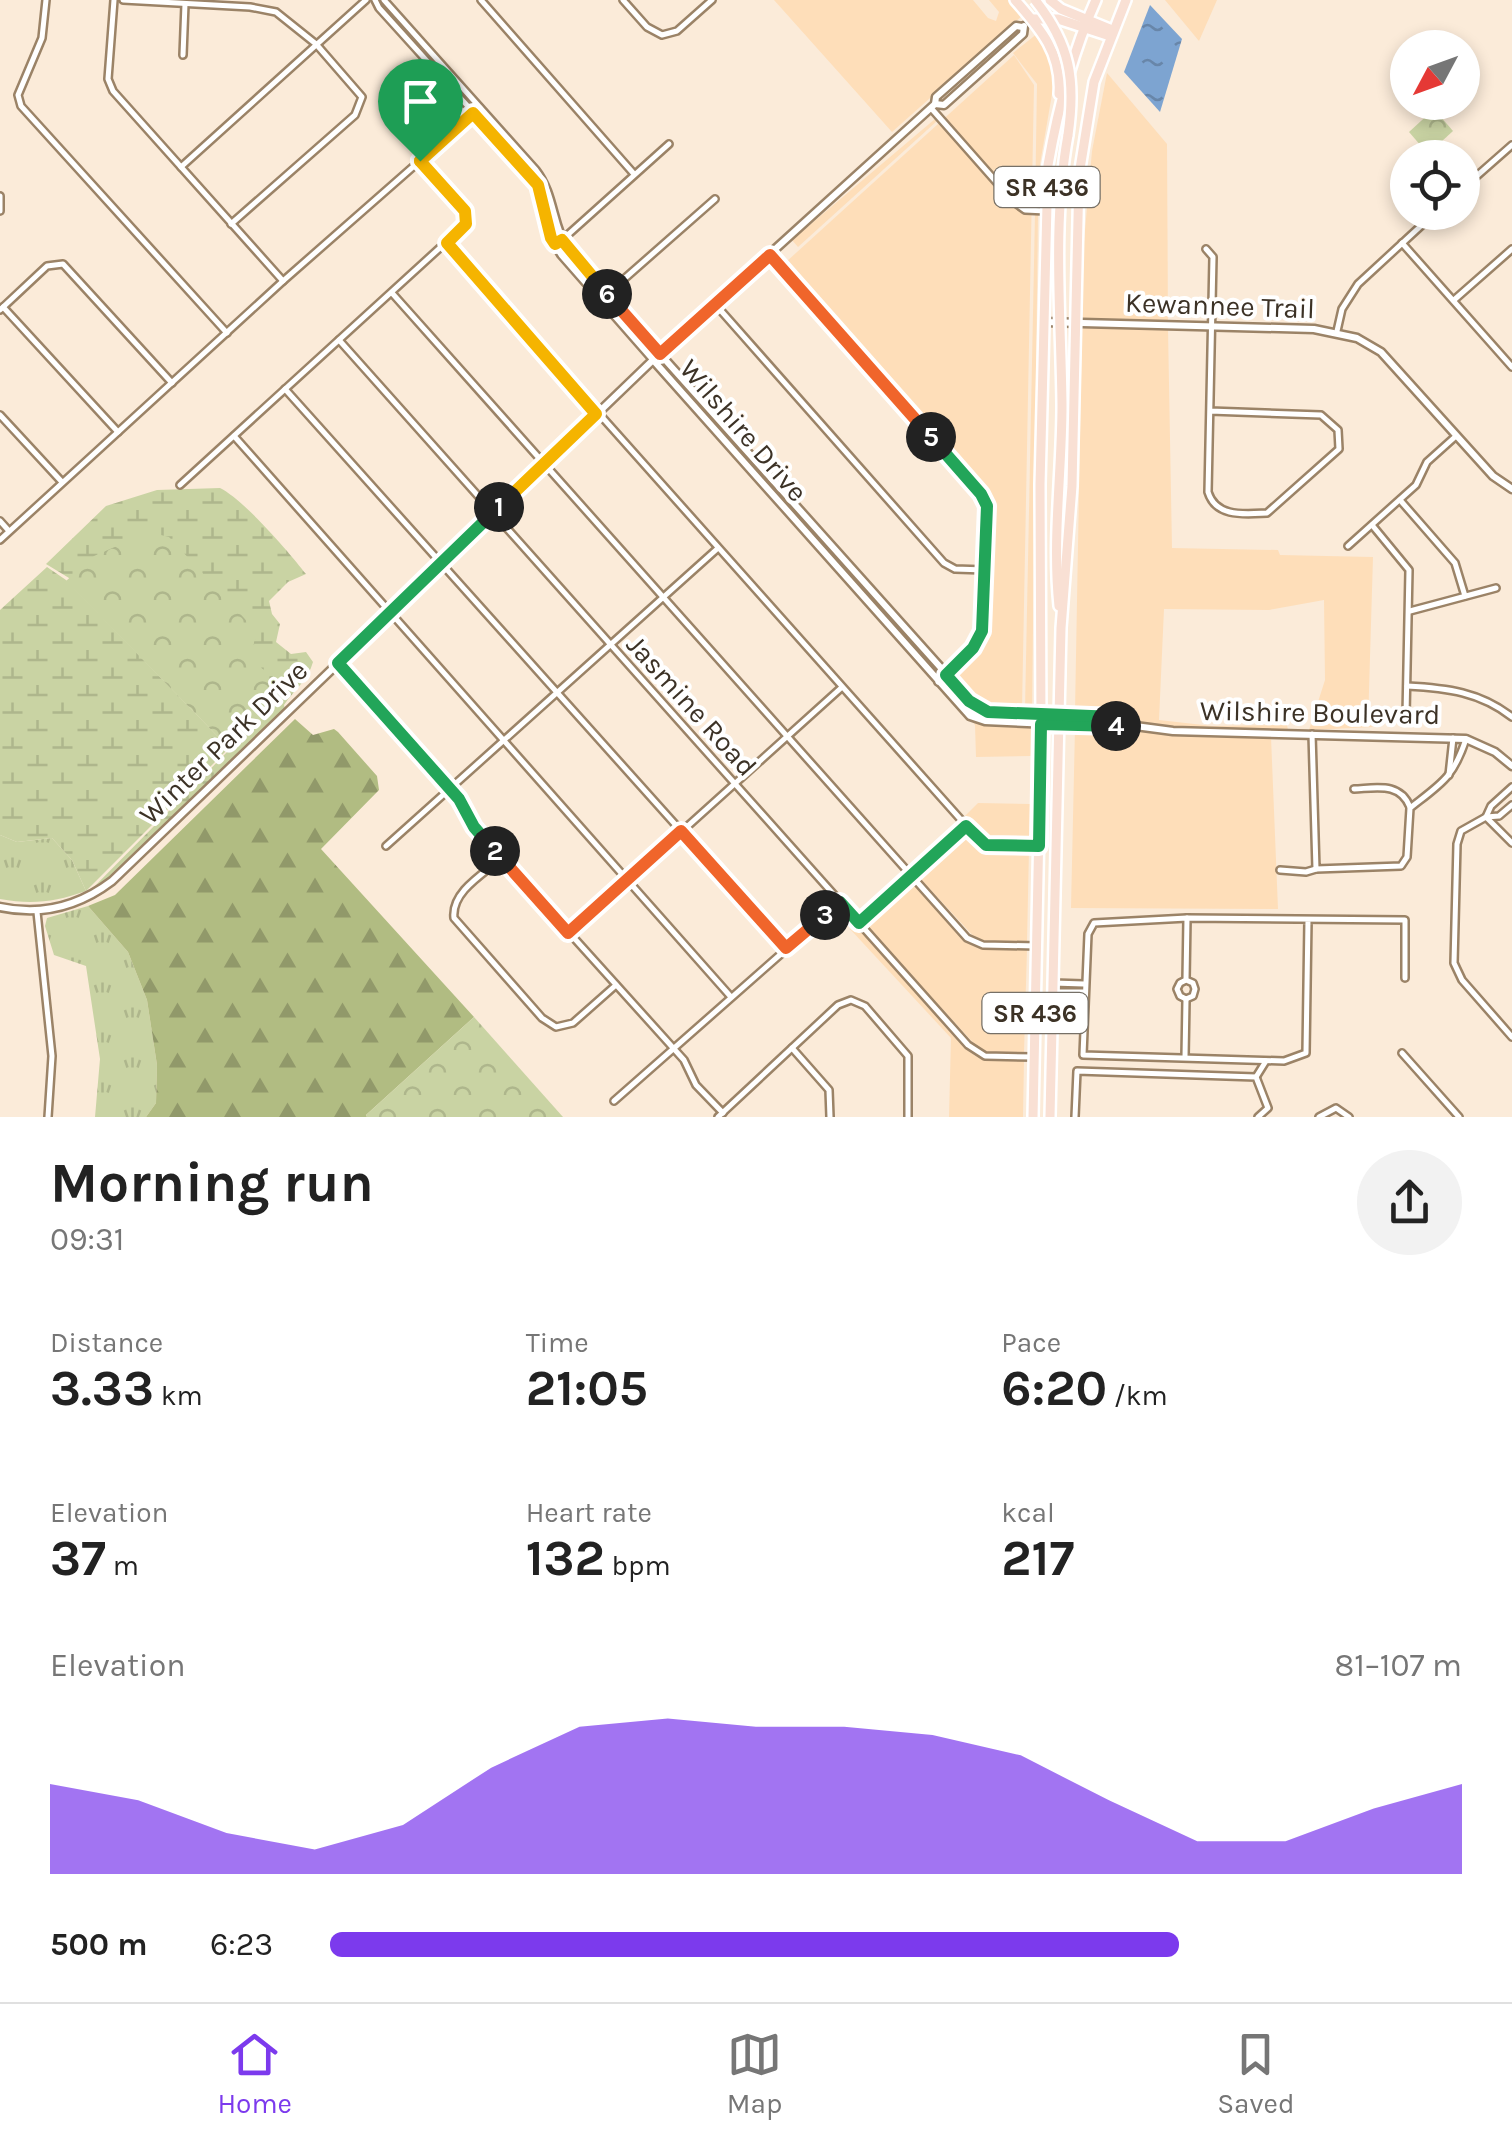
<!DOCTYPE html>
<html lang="en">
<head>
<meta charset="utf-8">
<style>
	:root { --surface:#fff; --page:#f2f2f2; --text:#222; --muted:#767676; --line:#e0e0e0; --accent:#7c3aed }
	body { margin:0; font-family:Karla,sans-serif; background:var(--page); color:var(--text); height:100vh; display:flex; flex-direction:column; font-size:38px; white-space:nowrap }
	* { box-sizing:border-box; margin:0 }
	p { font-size:32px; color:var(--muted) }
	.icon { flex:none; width:55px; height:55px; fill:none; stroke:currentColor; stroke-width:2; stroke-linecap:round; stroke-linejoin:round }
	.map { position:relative; height:1117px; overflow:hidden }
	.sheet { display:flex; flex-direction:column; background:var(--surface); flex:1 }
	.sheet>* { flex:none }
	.needle { width:65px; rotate:229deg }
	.fabs { position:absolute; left:1390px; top:30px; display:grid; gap:20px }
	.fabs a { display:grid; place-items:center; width:90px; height:90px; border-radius:50%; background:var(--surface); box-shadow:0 5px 15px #0003; font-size:50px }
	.pin { position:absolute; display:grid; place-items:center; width:85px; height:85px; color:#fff; margin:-102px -42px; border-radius:50% 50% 50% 0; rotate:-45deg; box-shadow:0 0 10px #0007 }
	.pin .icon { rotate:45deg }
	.km { position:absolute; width:50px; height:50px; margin:-25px; border-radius:50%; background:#222; color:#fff; font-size:28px; line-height:50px; text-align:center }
	.round { display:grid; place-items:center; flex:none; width:105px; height:105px; border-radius:52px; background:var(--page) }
	.head { display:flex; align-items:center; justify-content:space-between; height:170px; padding:0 50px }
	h1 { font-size:55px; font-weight:700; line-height:75px }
	.metrics { display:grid; grid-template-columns:repeat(3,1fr); gap:15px; height:170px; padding:10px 50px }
	.metrics div { display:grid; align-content:center }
	.metrics b { font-size:50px; font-weight:700 }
	.metrics small { font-size:28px; font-weight:400 }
	.metrics p { font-size:28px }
	.chart { height:280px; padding:20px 50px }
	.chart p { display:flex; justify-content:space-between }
	.chart svg { width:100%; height:180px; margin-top:10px; fill:var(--accent); opacity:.7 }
	ul { padding:0 50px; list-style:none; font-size:32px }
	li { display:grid; grid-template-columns:160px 120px 1fr; align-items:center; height:75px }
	li i { height:25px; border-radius:12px; background:var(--accent) }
	.menu { display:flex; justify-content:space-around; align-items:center; height:140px; border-top:2px solid var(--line); background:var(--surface); font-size:28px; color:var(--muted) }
	.menu a { display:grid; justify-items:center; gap:5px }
	.menu .on { color:var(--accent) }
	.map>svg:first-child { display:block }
</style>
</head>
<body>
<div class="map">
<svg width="1512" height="1117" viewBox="0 0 1512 1117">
	<defs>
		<pattern id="grass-tufts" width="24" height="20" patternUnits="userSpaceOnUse" patternTransform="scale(2.5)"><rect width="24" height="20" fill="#c9d3a3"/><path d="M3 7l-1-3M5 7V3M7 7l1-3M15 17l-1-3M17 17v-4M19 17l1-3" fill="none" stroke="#aeb68c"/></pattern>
		<pattern id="forest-firs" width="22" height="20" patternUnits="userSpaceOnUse" patternTransform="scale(2.5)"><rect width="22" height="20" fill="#b1bc82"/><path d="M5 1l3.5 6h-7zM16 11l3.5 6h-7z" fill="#91996a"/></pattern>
		<pattern id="wetland-marsh" width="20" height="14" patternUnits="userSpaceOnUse" patternTransform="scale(2.5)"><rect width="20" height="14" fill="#c9d3a3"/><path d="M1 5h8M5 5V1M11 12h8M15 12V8" fill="none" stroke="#aeb68c"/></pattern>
		<pattern id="park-crowns" width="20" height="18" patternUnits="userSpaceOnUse" patternTransform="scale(2.5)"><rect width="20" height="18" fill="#c9d3a3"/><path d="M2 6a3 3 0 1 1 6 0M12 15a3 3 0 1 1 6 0" fill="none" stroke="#aeb68c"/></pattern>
		<pattern id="water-ripples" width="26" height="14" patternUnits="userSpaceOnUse" patternTransform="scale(2.5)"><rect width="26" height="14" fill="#7da4d1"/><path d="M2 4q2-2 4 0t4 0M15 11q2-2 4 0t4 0" fill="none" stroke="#6886a9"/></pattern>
	</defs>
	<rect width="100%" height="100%" fill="#fbebd9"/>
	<!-- built -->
	<g fill="#fedeb9">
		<path d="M 774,0 L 973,0 L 988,18 L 996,21 L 999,12 L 989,0 L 1010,0 L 1023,15 L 892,132 Z"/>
		<path d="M 1165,0 L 1217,0 L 1199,41 Z"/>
		<path d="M 1038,33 L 1046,44 L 1056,71 L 1040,164 L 1039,207 L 1035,207 L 1037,84 L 1013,53 Z"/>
		<path d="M 1014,55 L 1034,85 L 1022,709 L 993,708 L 973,700 L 955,679 L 956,672 L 980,648 L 989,627 L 992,496 L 786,262 Z"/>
		<path d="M 1107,73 L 1167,144 L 1168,323 L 1082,320 L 1083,253 L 1092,151 Z"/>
		<path d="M 935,119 L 937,121 L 798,247 L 792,240 Z"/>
		<path d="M 1035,214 L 1038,214 L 1032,710 L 1025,709 Z"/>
		<path d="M 1082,326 L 1168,329 L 1172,548 L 1278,550 L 1280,555 L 1373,557 L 1368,724 L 1373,727 L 1309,730 L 1325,680 L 1324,600 L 1269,610 L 1164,609 L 1159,720 L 1212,726 L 1287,725 L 1288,730 L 1173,727 L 1122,720 L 1117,714 L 1075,711 Z"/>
		<path d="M 971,720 L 987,725 L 1032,727 L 1031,756 L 976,757 L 975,725 Z"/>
		<path d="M 1120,727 L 1172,734 L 1271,737 L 1278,909 L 1071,908 L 1075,728 L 1114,730 Z"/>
		<path d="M 978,803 L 1030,804 L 1029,843 L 994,842 L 981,838 L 963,818 Z"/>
		<path d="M 965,831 L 985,848 L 1029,849 L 1027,942 L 977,940 L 916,874 Z"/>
		<path d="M 911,879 L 973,946 L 1027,949 L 1024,1053 L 986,1053 L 979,1049 L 863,923 Z"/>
		<path d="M 855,924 L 974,1055 L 985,1060 L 1024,1060 L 1023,1117 L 949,1117 L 951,1038 L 850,929 Z"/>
	</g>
	<!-- grass -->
	<g fill="url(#grass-tufts)">
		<path d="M 0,835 L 17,842 L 52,838 L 72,860 L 86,891 C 55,902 32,905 0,899 Z"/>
		<path d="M 88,906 L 128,952 L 147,1000 L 157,1065 L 156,1103 L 146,1117 L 95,1117 L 100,1059 L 86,966 L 54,955 L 45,926 L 47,918 Z"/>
	</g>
	<!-- forest -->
	<path fill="url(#forest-firs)" d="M 295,719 L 313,735 L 334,729 L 338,732 L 377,776 L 379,790 L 321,849 L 474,1017 L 366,1115 L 367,1117 L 146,1117 L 156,1103 L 157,1065 L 147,1000 L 128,952 L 88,906 L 115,895 Z"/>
	<!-- wetland -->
	<g fill="url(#wetland-marsh)">
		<path d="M 220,488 C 243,499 289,552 306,574 L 288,582 L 269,601 L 272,614 L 280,624 L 276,642 L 291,654 L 306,652 L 313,662 C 308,680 294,690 284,705 L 285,709 L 110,878 L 88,893 L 232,747 L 69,578 L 46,564 L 106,506 L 157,490 Z"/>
		<path d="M 47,567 L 66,580 L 229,748 L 86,891 L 72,860 L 52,838 L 17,842 L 0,835 L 0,610 Z"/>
	</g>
	<!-- park -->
	<g fill="url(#park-crowns)">
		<path d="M 1434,109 L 1453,131 L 1428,154 L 1409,132 Z"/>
		<path d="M 149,532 L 169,537 L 257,632 L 254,644 L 257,665 L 270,674 L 268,684 L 273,698 L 279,700 L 229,748 L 66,581 L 94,556 Z"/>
		<path d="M 474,1017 L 563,1117 L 367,1117 L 366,1115 Z"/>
	</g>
	<!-- water -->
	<path fill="url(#water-ripples)" d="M 1150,5 L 1182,39 L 1160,112 L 1124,72 Z"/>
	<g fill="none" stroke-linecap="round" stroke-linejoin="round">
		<!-- minor casing -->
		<g stroke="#9b8367" stroke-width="10">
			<g id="minor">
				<path d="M 46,0 L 42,38 L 18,95 L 21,106 L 227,333"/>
				<path d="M 114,0 L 108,79 L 113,91 L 283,281"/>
				<path d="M 123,0 L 250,7 L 276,12 L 316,44 L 362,97 L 355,115 L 231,224"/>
				<path d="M 375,0 L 379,8 L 530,175 L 542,196 L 551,239 L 561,255 L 653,360"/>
				<path d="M 384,0 L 536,170 C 555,195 552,223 568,250 L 660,354"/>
				<path d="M 481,0 L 634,174"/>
				<path d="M 623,0 L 647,27 L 662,35 L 677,31 L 712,0"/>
				<path d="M 183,55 L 185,4"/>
				<path d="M 931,108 L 1014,202 L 1025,210 L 1046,211"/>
				<path d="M 181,167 L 366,0"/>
				<path d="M 1462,189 L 1512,145"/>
				<path d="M 0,196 L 0,211"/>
				<path d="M 562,240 L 669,144"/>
				<path d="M 447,243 L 979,840 L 994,846 L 1039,846"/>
				<path d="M 1402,243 L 1512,367"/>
				<path d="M 1206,249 L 1213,257 L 1208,492 C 1216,518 1245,514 1267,513 L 1339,449 L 1338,430 L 1321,415 L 1210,411"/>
				<path d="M 770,255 L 986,500 L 982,631 L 973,648 L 938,682"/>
				<path d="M 392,293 L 967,938 L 983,945 L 1037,946"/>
				<path d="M 607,294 L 715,199"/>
				<path d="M 1454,300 L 1512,249"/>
				<path d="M 715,304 L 944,563 L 955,569 L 985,570"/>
				<path d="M 3,307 L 118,432"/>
				<path d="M 0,310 L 47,266 L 63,264 L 172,383"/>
				<path d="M 1337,331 L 1342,309 L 1358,284 L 1436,212"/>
				<path d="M 339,340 L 968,1045 L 985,1056 L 1034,1057"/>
				<path d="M 285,389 L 786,948"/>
				<path d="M 0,415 L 62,482"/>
				<path d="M 234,436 L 731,997"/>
				<path d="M 180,485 L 466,224 L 465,211 L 420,161"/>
				<path d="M 1400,500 L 1455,563 L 1465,596"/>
				<path d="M 0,521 L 9,531"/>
				<path d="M 1372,525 L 1409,570 L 1406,715"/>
				<path d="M 0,540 L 283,281 L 480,108"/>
				<path d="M 1348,546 L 1416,485 L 1427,462 L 1456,436"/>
				<path d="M 1410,611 L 1496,588"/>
				<path d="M 338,663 L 459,799 L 474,827 L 684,1060 L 696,1085 L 723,1113"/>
				<path d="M 1407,686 C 1447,688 1480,692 1512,717"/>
				<path d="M 1312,734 L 1316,869 L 1401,866 L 1407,857 L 1410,808 C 1442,783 1453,778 1466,739"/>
				<path d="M 1449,775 L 1453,738"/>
				<path d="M 1354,789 C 1377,788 1400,782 1410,807"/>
				<path d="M 1486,817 L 1491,806 L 1512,787"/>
				<path d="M 1486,817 L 1499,816 L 1512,805"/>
				<path d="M 1512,843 L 1486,817 L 1461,831 L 1457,844 L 1454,963 L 1462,980 L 1512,1037"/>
				<path d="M 386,846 L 717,549"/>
				<path d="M 502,858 C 483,874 451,892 454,918 L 542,1018 L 556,1027 L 573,1023 L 616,985"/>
				<path d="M 1280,870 L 1306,872 L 1316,869"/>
				<path d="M 37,912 L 52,1056 L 48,1117"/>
				<path d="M 1308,920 L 1306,1053 L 1284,1061 L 1083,1055 L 1088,934 L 1094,923 L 1187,918 L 1405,920 L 1405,978"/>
				<path d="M 859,923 L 966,826"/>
				<path d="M 569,933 L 841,688"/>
				<path d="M 1186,980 L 1193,983 L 1195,989 L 1193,996 L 1186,999 L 1180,996 L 1177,989 L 1180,983 L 1186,980 L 1187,918"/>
				<path d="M 1053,983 L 1084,984"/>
				<path d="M 1053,992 L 1083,992"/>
				<path d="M 792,1048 L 829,1090 L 830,1117"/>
				<path d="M 1402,1053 L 1459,1117"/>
				<path d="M 1185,1057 L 1186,1000"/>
				<path d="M 1256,1077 L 1266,1061"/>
				<path d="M 614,1101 L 840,902"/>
				<path d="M 718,1117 L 838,1005 L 851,1000 L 865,1006 L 908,1056 L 908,1117"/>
				<path d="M 1075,1117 L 1077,1071 L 1256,1077 L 1268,1108 L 1258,1117"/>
				<path d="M 1319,1117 L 1336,1108 L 1349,1117"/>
			</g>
		</g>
		<!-- tertiary casing -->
		<g stroke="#9b8367" stroke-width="11">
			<g id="tertiary">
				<path d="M 935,104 L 944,105 L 1023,34 L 1024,26"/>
				<path d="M 1044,322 L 1314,329 L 1357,338 L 1381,352 L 1493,476 L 1512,489"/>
				<path d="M 660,354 L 975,706 L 988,711 L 1116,717 L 1120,724"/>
				<path d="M 653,360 L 970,716 L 985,721 L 1115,727 L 1120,724 L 1173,731 L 1466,739 L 1495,752 L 1512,766"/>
				<path d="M 0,907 C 41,916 79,906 112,881 L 653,360 L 935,104 L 936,97 L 1016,26 L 1022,27"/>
			</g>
		</g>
		<!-- primary casing -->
		<g stroke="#fff" stroke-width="14">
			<g id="primary">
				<path d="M 1015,0 C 1041,29 1062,54 1059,94"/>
				<path d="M 1050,0 L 1061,9 L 1112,30"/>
				<path d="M 1032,19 L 1058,19 L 1110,36"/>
				<path d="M 1059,606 C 1052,539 1062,472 1062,405 C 1061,316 1052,223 1068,135"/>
				<path d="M 1033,1117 L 1041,730 L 1040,485 L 1048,165 C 1058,108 1072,53 1096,0"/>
				<path d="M 1050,1117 L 1061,628 L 1072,486 L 1079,175 L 1094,82 L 1126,0"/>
			</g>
		</g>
		<!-- minor -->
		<use href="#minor" stroke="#fff" stroke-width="5"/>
		<!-- tertiary -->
		<use href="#tertiary" stroke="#fff" stroke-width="6"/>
		<!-- primary -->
		<use href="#primary" stroke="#f9e0d4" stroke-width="9"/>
		<!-- primary-bridge casing -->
		<g stroke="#fff" stroke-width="14" stroke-linecap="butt">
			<path id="primary-bridge" d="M 1035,0 C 1070,44 1076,80 1068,135"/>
		</g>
		<!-- primary-bridge -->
		<use href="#primary-bridge" stroke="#f9e0d4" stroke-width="9"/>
	</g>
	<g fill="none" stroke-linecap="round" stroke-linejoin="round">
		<!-- split-1 casing -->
		<g stroke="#fff" stroke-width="20">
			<path id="split-1" d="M 420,161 L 465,211 L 466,224 L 447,243 L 596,414 L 499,507"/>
		</g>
		<!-- split-2 casing -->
		<g stroke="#fff" stroke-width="20">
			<path id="split-2" d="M 495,851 L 474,827 L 459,799 L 338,663 L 499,507"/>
		</g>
		<!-- split-3 casing -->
		<g stroke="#fff" stroke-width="20">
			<path id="split-3" d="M 495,851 L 568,933 L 681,831 L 786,948 L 825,915"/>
		</g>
		<!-- split-4 casing -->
		<g stroke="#fff" stroke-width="20">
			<path id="split-4" d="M 825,915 L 840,902 L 859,923 L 966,826 L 986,845 L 1039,846 L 1041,724 L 1116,726"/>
		</g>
		<!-- split-5 casing -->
		<g stroke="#fff" stroke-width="20">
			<path id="split-5" d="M 931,437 L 981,494 L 987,506 L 982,631 L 973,648 L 946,675 L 969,701 L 988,712 L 1116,717 L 1120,724 L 1116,726"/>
		</g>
		<!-- split-6 casing -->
		<g stroke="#fff" stroke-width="20">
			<path id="split-6" d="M 607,294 L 660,354 L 770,255 L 931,437"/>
		</g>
		<!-- split-7 casing -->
		<g stroke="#fff" stroke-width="20">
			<path id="split-7" d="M 420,161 L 473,113 L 538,185 L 551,238 L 555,244 L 562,240 L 607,294"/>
		</g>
		<!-- split-1 -->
		<use href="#split-1" stroke="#f5b400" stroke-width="12"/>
		<!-- split-2 -->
		<use href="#split-2" stroke="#22a559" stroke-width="12"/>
		<!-- split-3 -->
		<use href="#split-3" stroke="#f0652b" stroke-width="12"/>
		<!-- split-4 -->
		<use href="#split-4" stroke="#22a559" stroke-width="12"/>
		<!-- split-5 -->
		<use href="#split-5" stroke="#22a559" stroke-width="12"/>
		<!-- split-6 -->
		<use href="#split-6" stroke="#f0652b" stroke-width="12"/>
		<!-- split-7 -->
		<use href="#split-7" stroke="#f5b400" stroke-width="12"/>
	</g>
	<g text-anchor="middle" stroke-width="8" stroke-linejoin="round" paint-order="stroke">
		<!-- shield labels -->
		<g fill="#fff" stroke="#767067" stroke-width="2.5">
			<rect x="994.5" y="167" width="105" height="40" rx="8"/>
			<rect x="982.5" y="993" width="105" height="40" rx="8"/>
		</g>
		<g font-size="25" font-weight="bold" fill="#3c3226">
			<text x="1047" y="196">SR 436</text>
			<text x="1035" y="1022">SR 436</text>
		</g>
		<!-- street labels -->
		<g font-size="28" fill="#3c3226" stroke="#fff">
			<text transform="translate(1220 305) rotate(2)" y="10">Kewannee Trail</text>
			<text transform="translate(744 430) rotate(49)" y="10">Wilshire Drive</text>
			<text transform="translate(692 705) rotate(48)" y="10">Jasmine Road</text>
			<text transform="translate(1320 712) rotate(1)" y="10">Wilshire Boulevard</text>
			<text transform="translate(223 742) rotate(-44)" y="10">Winter Park Drive</text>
		</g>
	</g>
</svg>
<div class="fabs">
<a><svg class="needle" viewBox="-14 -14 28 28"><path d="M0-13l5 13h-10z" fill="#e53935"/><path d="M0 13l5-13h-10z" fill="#767676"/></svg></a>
<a><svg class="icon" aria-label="locate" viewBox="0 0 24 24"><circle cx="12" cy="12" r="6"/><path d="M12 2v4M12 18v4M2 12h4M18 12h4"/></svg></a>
</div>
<div class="pin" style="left:420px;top:161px;background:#1e9e55"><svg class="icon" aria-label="arrive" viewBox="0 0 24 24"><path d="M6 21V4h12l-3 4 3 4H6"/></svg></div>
<b class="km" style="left:499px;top:507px">1</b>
<b class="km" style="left:495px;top:851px">2</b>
<b class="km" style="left:825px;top:915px">3</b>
<b class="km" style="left:1116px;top:726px">4</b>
<b class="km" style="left:931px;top:437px">5</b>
<b class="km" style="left:607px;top:294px">6</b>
</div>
<section class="sheet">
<div class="head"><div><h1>Morning run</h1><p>09:31</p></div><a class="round"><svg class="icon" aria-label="share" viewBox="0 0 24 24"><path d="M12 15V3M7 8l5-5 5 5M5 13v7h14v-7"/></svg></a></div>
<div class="metrics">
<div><p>Distance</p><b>3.33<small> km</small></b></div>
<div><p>Time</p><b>21:05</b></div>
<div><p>Pace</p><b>6:20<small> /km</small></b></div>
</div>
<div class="metrics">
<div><p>Elevation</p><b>37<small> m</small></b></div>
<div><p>Heart rate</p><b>132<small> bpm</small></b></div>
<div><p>kcal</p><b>217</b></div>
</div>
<div class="chart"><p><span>Elevation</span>81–107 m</p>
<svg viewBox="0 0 160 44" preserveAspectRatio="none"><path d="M0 44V22L10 26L20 34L30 38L40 32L50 18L60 8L70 6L80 8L90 8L100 10L110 15L120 26L130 36L140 36L150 28L160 22V44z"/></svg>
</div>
<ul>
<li><b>500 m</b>6:23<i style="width:75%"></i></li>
</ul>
</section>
<nav class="menu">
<a class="on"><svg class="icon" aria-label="home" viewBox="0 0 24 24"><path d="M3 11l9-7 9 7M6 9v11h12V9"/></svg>Home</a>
<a><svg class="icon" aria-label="map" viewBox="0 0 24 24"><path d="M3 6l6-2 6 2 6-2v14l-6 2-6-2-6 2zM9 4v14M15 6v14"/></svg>Map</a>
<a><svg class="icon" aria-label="saved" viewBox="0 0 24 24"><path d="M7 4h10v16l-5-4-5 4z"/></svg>Saved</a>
</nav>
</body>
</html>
